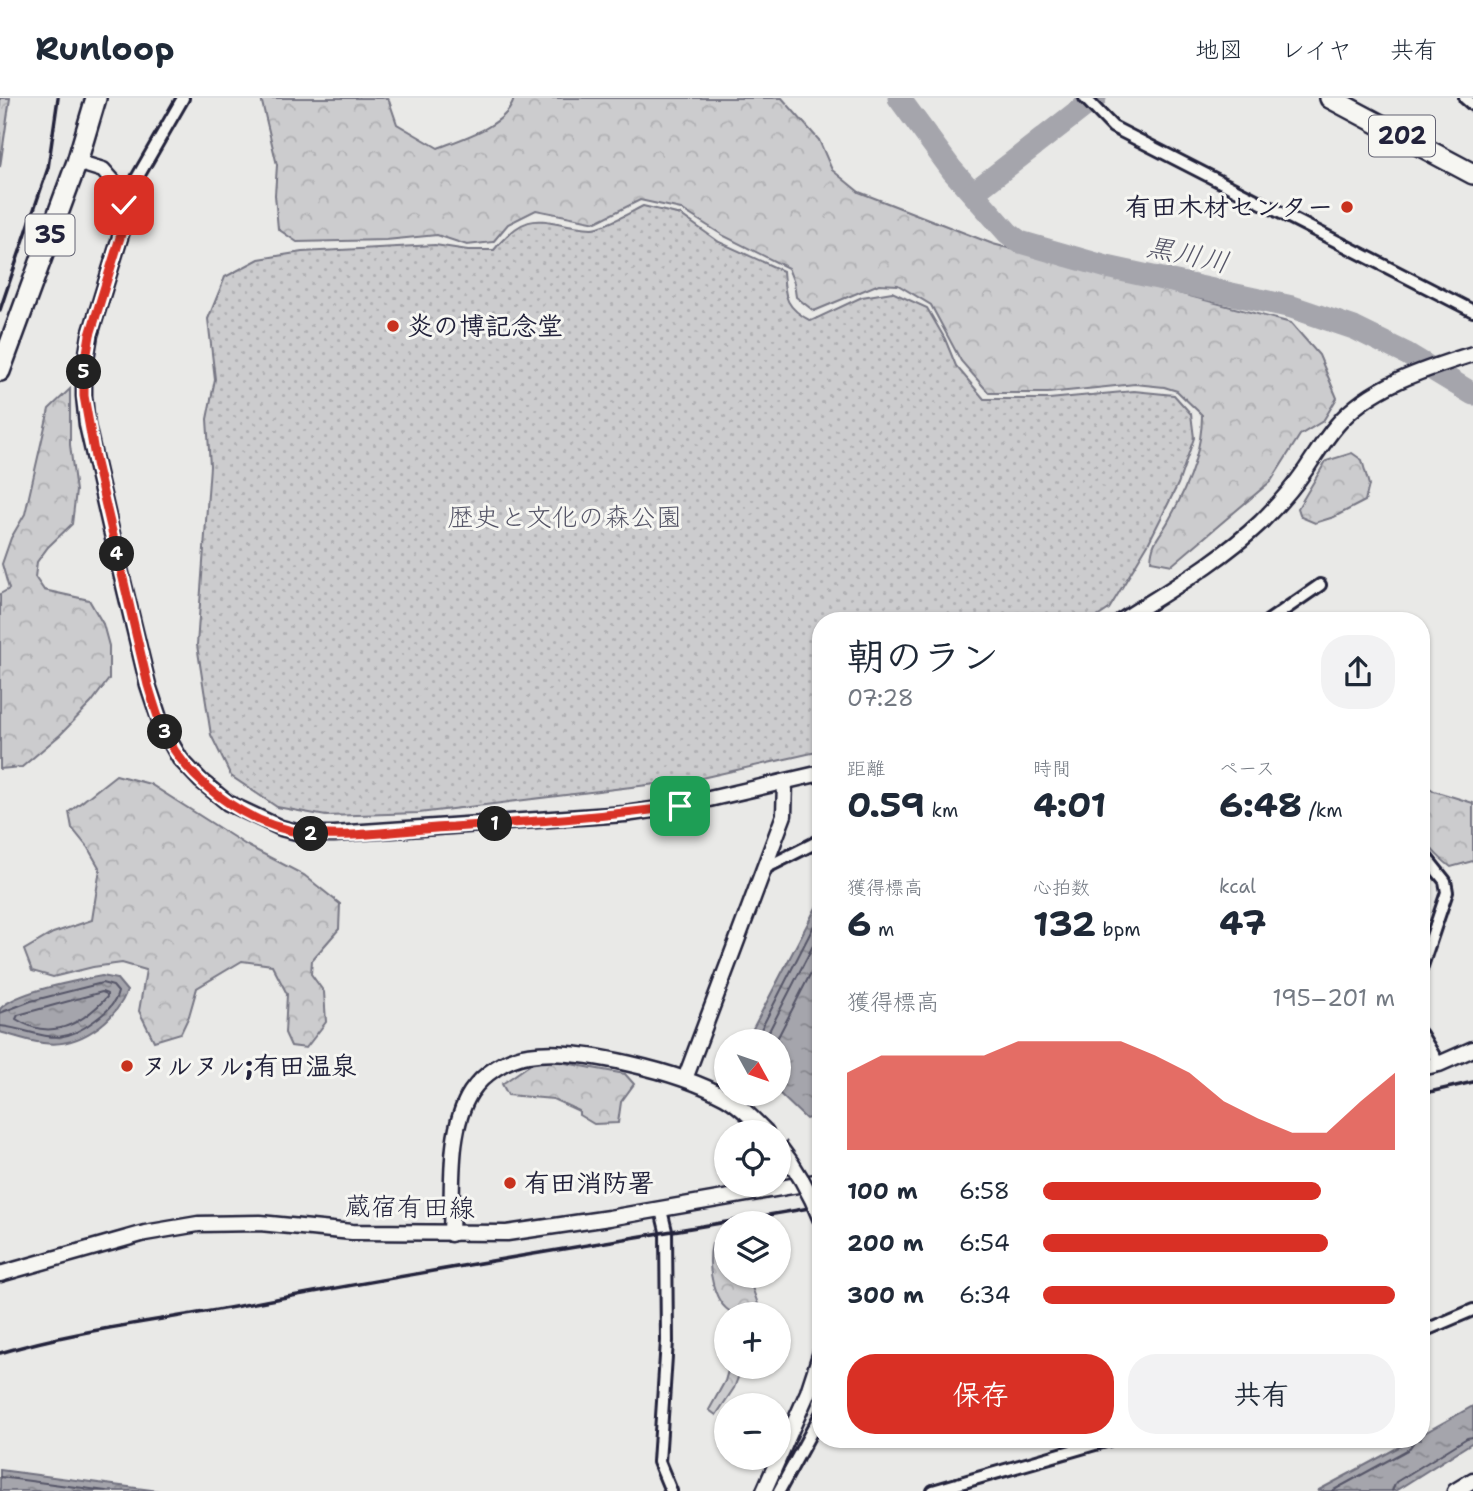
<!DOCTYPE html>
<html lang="ja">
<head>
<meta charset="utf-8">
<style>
	:root { --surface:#fff; --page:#f2f2f3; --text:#1f2937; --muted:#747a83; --line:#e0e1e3; --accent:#d93025 }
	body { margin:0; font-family:"Shantell Sans","Klee One",sans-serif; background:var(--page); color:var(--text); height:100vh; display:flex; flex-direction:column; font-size:26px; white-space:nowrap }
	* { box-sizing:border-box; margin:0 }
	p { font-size:23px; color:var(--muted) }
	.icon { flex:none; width:38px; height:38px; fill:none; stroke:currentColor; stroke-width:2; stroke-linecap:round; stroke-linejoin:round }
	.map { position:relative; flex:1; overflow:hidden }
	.panel { position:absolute; left:812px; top:514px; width:618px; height:836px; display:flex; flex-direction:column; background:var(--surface); border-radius:28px; box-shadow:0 2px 5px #0004 }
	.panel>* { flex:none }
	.needle { width:46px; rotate:130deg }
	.fabs { position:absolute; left:714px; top:931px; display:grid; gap:14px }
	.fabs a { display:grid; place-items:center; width:77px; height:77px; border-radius:50%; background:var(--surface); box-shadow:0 2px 5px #0004; font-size:35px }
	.pin { position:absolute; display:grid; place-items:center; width:60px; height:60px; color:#fff; margin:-30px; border-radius:14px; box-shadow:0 4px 10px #0006 }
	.km { position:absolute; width:35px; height:35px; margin:-18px; border-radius:50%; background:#222; color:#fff; font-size:19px; line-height:35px; text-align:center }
	.round { display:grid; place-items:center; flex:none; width:74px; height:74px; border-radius:28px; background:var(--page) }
	.overview { display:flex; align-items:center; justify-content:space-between; height:119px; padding:0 35px }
	h1 { font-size:38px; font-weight:700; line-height:52px }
	.figures { display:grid; grid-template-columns:repeat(3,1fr); gap:10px; height:119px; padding:7px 35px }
	.figures div { display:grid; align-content:center }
	.figures b { font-size:35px; font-weight:700 }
	.figures small { font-size:19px; font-weight:400 }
	.figures p { font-size:19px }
	.chart { height:196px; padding:14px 35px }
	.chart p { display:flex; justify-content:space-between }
	.chart svg { width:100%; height:126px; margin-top:7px; fill:var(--accent); opacity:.7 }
	.action { display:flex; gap:14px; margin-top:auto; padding:14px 35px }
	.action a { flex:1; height:80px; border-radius:28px; background:var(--accent); color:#fff; font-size:28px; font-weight:700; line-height:80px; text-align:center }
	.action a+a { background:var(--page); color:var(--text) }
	ul { padding:0 35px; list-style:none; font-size:23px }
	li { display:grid; grid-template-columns:112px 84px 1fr; align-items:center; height:52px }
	li i { height:18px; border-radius:9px; background:var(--accent) }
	header { display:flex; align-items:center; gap:42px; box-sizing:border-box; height:98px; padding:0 35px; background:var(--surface); border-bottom:2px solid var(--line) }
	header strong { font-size:33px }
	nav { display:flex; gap:38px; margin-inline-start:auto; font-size:24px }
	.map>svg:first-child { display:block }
</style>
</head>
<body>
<header>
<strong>Runloop</strong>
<nav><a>地図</a><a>レイヤ</a><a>共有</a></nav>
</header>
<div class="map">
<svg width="1473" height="1393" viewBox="0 0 1473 1393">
	<defs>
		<pattern id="grass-dots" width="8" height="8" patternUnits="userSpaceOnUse" patternTransform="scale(1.75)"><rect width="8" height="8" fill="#ccccce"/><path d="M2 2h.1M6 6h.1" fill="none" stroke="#afafb2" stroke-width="1.8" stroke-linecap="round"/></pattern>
		<pattern id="forest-crowns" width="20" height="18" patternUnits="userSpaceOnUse" patternTransform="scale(1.75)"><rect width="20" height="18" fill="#ccccce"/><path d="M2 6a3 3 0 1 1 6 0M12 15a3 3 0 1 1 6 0" fill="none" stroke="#afafb2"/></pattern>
		<pattern id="water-ripples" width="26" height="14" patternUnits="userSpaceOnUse" patternTransform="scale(1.75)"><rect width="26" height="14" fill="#a5a5ac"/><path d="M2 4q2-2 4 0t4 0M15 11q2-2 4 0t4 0" fill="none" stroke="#86868d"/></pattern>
	</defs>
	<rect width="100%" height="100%" fill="#e9e9e7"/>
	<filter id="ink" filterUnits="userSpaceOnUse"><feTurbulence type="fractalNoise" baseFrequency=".0143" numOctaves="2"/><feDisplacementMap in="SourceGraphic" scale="14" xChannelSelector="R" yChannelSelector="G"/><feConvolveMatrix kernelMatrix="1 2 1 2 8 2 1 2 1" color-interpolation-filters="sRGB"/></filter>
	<g filter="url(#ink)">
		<!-- grass -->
		<path fill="url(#grass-dots)" stroke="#777784" stroke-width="2" d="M 643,108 L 681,117 L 719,144 L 783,173 C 785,201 786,210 811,223 L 862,199 L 892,194 L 927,210 L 945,241 L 956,268 L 984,301 L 1049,301 L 1134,293 L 1174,297 L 1191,316 L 1194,340 L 1178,386 L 1148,446 L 1109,511 L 1091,523 L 821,523 L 821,653 L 697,681 L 419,715 L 326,718 L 277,709 L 231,678 L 211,637 L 197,547 L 210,368 L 207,321 L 215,281 L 208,221 L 225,179 L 259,161 L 302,154 L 435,147 L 468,152 L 494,152 C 532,105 545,128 592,130 C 604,130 631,114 643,108 Z"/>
		<!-- forest -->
		<g fill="url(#forest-crowns)" stroke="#777784" stroke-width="2">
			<path d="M 0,0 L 10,0 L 0,69 Z"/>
			<path d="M 261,0 L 388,0 L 397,26 L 438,50 C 461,41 509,27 514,0 L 782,0 L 819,42 L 832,72 L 859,94 L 993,146 L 1291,225 L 1319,257 L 1337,300 L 1323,323 L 1300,337 L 1271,383 L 1172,467 L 1151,463 C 1152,441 1161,438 1170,420 C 1188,388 1202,354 1202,317 L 1177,293 L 1164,289 L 1135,286 L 1048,295 L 989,295 L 961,263 L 931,207 L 898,187 L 879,186 L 814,213 L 796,199 L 794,185 L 788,170 L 724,138 L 681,111 L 640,102 L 596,124 L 536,112 L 508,126 L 493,144 L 467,147 L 437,137 L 386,142 L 297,144 L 278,131 L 275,97 L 277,67 Z"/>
			<path d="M 70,291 L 70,347 L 76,393 L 72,426 L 48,449 L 37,464 L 35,479 L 44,492 L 89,502 L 103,526 L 109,548 L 109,581 L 91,605 L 60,637 L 22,669 L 0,671 L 0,496 L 9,491 L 2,466 L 11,440 L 25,416 L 49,311 Z"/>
			<path d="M 1352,355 L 1362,362 L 1369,387 L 1365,403 L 1334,419 L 1315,425 L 1301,419 L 1298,410 L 1326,363 Z"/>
			<path d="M 116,677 L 150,686 L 246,747 L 304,777 L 340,806 L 339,831 L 312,862 L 311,876 L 324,894 L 326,924 L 306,950 L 291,948 L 285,935 L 287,896 L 272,867 L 242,863 L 197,890 L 189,918 L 181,935 L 154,943 L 139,913 L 146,872 L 122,865 L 93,869 L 53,879 L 32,873 L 24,852 L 53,835 L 92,822 L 100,771 L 88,750 L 72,730 L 69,714 Z"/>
			<path d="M 1421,684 L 1434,693 L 1473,705 L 1473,763 L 1451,769 C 1413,740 1421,726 1421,684 Z"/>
			<path d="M 549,962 L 625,976 L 634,986 L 621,1004 L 618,1025 L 594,1026 L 579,1017 L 579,1013 L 553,1001 L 508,997 L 502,986 L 531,966 Z"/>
			<path d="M 712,1146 L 726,1150 L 726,1178 L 748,1178 L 758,1206 L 755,1216 C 749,1216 742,1217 737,1216 C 713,1211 706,1167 712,1146 Z"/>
			<path d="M 729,1269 L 742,1269 L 734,1290 L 716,1317 L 709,1312 L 725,1283 Z"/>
		</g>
		<!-- water -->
		<g fill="url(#water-ripples)" stroke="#71717f" stroke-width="2">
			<path d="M 821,800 L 821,1012 L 817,1018 L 806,1021 L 779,995 L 779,943 L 749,943 L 748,940 Z"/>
			<path d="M 102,878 L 117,881 L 127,893 C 121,908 113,918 100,928 C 64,955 40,946 0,934 L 0,911 C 15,894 79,882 102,878 Z"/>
			<path d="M 1473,1308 L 1473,1344 L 1395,1393 L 1317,1393 L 1412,1342 L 1421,1342 L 1421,1337 Z"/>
			<path d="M 0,1372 L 159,1393 L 0,1393 Z"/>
		</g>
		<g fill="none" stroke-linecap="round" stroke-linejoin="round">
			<!-- shore -->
			<g stroke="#565668" stroke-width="2">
				<path d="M 102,894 L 107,896 L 107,899 C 82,926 51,944 16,921 L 18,917 Z"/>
				<path d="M 0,915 L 31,903 L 102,885 L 113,888 L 118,894 C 115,907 105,915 94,923 C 55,953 40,932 0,928"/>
				<path d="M 755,943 L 821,814"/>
				<path d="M 764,943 L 821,832"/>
				<path d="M 776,943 L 821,855"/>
				<path d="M 0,1379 L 106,1393"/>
				<path d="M 1332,1393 L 1409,1351 L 1415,1342"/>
				<path d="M 1392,1393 L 1396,1384 L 1467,1340 L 1473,1339"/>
			</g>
			<!-- river -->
			<g stroke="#a5a5ac" stroke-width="23">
				<path d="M 899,0 L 952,72 L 1008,135 L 1020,144 L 1107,169 L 1292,209 L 1354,230 L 1407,256 L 1473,296"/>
				<path d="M 973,95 L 1095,0"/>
			</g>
			<!-- street casing -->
			<g stroke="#22223b" stroke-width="16">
				<g id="street">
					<path d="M 1085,0 L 1113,29 L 1473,213"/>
					<path d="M 1465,0 L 1473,7"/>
					<path d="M 127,118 L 137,80 L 183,0"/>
					<path d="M 1268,523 L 1320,487"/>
					<path d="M 1421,753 L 1445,783 L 1447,794 L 1421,871"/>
					<path d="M 765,770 L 821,742"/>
					<path d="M 1421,936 L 1439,966"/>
					<path d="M 661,1112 L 666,1133 L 667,1243 L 659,1364 L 671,1393"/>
					<path d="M 1421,1234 L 1473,1212"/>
					<path d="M 779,1393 L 821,1316"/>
					<path d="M 933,1393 L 1109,1342"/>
				</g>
			</g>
			<!-- secondary casing -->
			<g stroke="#22223b" stroke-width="19">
				<g id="secondary">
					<path d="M 77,64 L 103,72 L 119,90 L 126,120 L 90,237 L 84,273 L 84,298 L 87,327 L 120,471 L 148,587 L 162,629 L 180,661 L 201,683 L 228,705 L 281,730 L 304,736 L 334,736 L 625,716 L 679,708 L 821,675"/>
					<path d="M 1121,523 C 1169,492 1219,464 1261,424 C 1277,408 1293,390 1306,371 C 1316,356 1325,341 1337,327 C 1370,288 1425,271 1473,256"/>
					<path d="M 1421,970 L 1439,966 L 1473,951"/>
					<path d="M 685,981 L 784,717 L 785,684"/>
					<path d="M 451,1136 C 453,1093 447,1031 471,994 C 483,976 507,960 528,957 C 580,949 680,974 725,999 C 741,1008 754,1022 766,1034"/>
					<path d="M 0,1176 L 145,1135 L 198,1126 L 260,1125 L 352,1134 L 507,1135 L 609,1120 L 821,1083"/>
					<path d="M 764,1393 L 808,1294 L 821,1254"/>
					<path d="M 1455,1393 L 1473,1382"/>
				</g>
			</g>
			<!-- highway casing -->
			<g stroke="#22223b" stroke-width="24">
				<g id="highway">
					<path d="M 1330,0 L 1473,76"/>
					<path d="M 0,273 L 77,64 L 96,0"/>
				</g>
			</g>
			<!-- street -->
			<use href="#street" stroke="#f6f6f2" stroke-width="10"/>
			<!-- secondary -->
			<use href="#secondary" stroke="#f6f6f2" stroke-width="14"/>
			<!-- highway -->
			<use href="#highway" stroke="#f6f6f2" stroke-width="19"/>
			<!-- rail -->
			<g stroke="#22223b" stroke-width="3.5">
				<path d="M 0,212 L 48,70 L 58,0"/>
				<path d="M 1421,996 L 1473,984"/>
				<path d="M 0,1255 C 76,1232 156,1223 234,1209 C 429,1171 625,1142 821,1108"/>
			</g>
			<!-- secondary-bridge casing -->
			<g stroke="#22223b" stroke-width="19" stroke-linecap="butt">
				<path id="secondary-bridge" d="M 779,1048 C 797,1071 810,1094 821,1122"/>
			</g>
			<!-- secondary-bridge -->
			<use href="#secondary-bridge" stroke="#f6f6f2" stroke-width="14"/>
		</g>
	</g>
	<g fill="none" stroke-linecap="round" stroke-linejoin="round" filter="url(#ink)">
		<!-- route casing -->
		<g stroke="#fff" stroke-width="14">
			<path id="route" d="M 124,107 L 126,120 L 90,237 L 84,273 L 84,298 L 96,365 L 148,587 C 152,600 156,614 161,627 C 183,681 246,727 304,735 C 348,742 406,731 452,729 C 528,724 604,719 680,708"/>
		</g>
		<!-- route -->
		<use href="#route" stroke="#d93025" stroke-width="9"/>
	</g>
	<!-- markers -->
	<g fill="#c8321e" stroke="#f6f6f2" stroke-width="2.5">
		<circle cx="1347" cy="109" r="7"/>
		<circle cx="393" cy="228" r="7"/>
		<circle cx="127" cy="968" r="7"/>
		<circle cx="510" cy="1085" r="7"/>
	</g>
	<g text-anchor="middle" stroke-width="6" stroke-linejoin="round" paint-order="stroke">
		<!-- shield labels -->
		<g fill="#f6f6f2" stroke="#626272" stroke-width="2">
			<rect x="1369" y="17.5" width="66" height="41" rx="5"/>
			<rect x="25.5" y="116.5" width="49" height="41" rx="5"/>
		</g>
		<g font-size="24" font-weight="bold" fill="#22223b">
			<text x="1402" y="46">202</text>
			<text x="50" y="145">35</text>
		</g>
		<!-- poi labels -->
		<g font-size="26" font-weight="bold" fill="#22223b" stroke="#f6f6f2" text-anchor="start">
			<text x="1333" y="118" text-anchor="end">有田木材センター</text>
			<text x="407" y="237">炎の博記念堂</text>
			<text x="141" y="977">ヌルヌル;有田温泉</text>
			<text x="524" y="1094">有田消防署</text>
		</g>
		<!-- park labels -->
		<g font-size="26" fill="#555567" stroke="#f6f6f2">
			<text x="565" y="428">歴史と文化の森公園</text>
		</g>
		<!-- street labels -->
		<g font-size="26" fill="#22223b" stroke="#f6f6f2">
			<text transform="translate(410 1109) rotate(1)" y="9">蔵宿有田線</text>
		</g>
		<!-- water labels -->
		<g font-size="28" font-style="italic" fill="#565668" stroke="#f6f6f2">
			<text transform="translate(1188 156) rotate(12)" y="10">黒川川</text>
		</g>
	</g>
</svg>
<div class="fabs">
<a><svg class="needle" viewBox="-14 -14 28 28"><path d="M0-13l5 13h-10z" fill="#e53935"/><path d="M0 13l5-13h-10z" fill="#747a83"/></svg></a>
<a><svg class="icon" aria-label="locate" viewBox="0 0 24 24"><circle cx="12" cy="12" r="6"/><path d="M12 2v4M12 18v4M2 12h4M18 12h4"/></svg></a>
<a><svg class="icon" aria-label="layers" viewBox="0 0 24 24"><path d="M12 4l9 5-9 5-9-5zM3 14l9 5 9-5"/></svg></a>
<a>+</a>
<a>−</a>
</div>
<div class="pin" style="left:680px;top:708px;background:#1e9e55"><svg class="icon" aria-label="arrive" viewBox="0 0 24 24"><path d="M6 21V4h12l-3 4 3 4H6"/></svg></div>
<div class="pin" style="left:124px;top:107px;background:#d93025"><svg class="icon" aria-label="check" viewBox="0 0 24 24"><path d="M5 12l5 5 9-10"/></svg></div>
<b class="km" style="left:495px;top:726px">1</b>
<b class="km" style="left:311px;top:736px">2</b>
<b class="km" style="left:165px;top:634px">3</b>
<b class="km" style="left:117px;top:456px">4</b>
<b class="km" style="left:84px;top:274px">5</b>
<section class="panel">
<div class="overview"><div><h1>朝のラン</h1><p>07:28</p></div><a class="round"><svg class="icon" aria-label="share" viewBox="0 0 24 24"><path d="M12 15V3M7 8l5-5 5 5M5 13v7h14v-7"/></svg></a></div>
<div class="figures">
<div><p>距離</p><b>0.59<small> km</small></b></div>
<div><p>時間</p><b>4:01</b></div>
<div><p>ペース</p><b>6:48<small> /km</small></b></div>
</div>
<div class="figures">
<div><p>獲得標高</p><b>6<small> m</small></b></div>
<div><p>心拍数</p><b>132<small> bpm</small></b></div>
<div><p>kcal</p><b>47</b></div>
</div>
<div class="chart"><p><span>獲得標高</span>195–201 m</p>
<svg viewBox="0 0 160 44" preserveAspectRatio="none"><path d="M0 44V17L10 11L20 11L30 11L40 11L50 6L60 6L70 6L80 6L90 11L100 17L110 27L120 33L130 38L140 38L150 27L160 17V44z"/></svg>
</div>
<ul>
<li><b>100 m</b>6:58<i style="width:79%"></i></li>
<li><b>200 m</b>6:54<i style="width:81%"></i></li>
<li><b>300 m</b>6:34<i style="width:100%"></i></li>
</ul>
<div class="action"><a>保存</a><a>共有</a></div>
</section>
</div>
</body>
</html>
